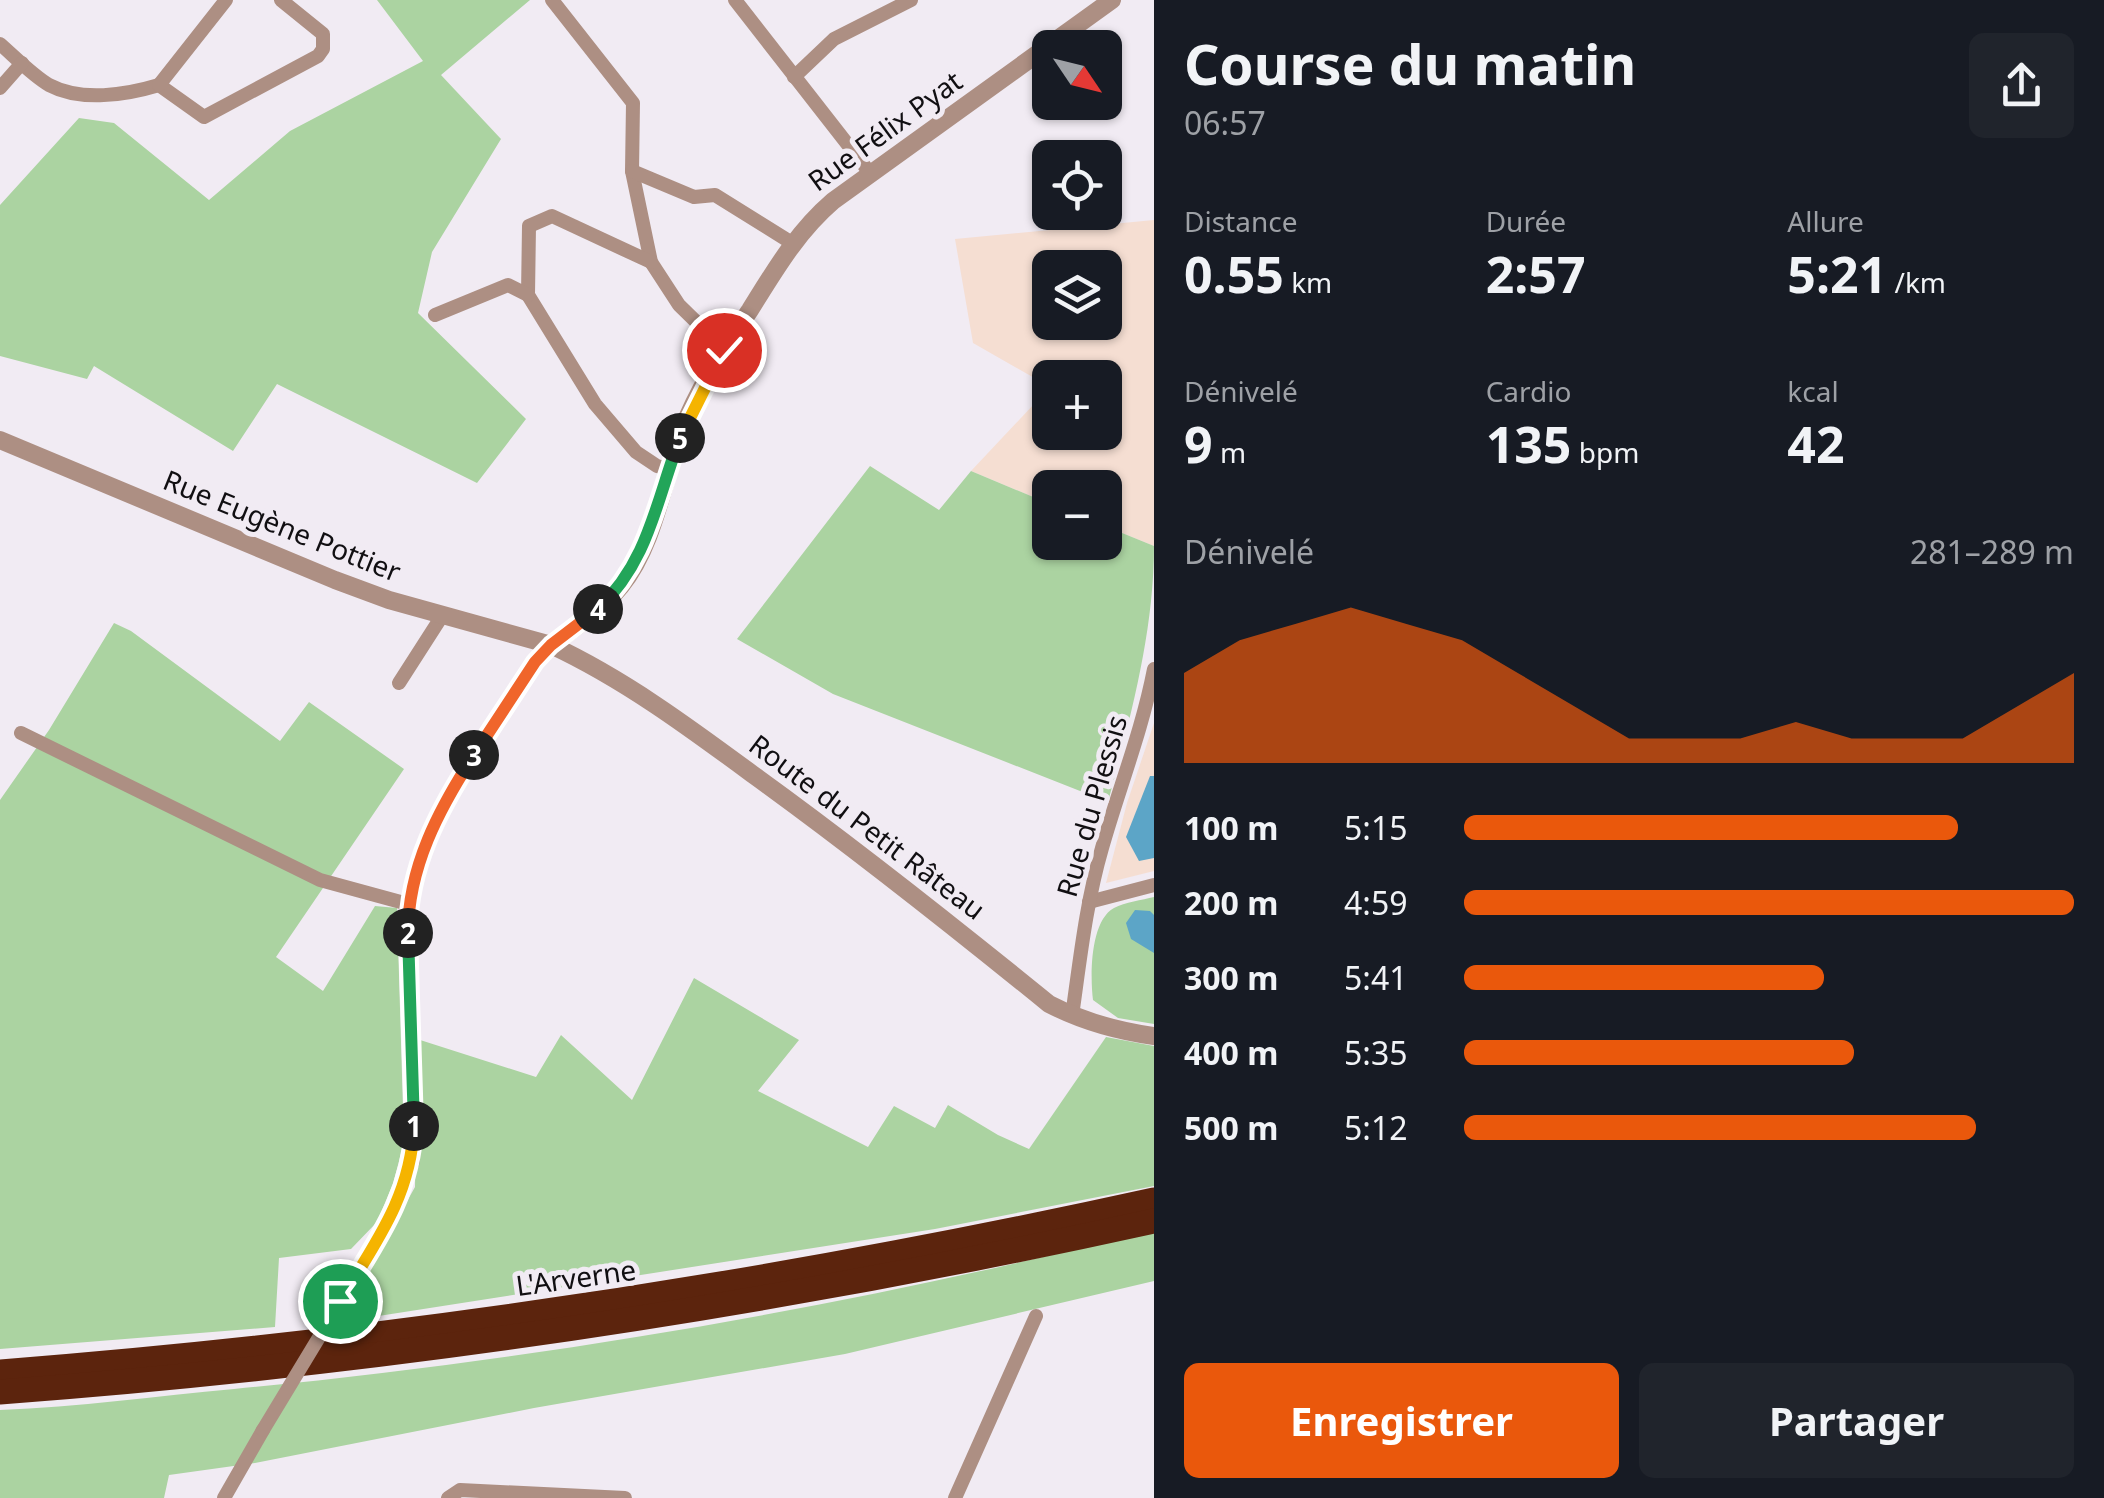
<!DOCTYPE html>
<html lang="fr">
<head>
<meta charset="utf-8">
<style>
	:root { --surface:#171b24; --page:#20242c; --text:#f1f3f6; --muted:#9ea1a6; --accent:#ea580c }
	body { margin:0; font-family:"Noto Sans",sans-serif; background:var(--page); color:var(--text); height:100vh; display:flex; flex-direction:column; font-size:38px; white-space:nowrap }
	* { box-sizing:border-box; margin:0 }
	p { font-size:32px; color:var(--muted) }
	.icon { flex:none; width:55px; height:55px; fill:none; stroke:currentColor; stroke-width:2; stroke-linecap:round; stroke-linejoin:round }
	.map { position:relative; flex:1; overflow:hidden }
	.sheet { display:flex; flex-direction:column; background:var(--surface); width:950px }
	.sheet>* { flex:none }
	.needle { width:65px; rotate:125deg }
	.buttons { position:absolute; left:1032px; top:30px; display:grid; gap:20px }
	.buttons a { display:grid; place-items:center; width:90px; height:90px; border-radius:15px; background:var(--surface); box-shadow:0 2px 8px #0004; font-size:50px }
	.pin { position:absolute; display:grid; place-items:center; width:85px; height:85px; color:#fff; margin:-42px; border:5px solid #fff; border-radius:50%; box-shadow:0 2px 10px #0007 }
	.km { position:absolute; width:50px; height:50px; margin:-25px; border-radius:50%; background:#222; color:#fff; font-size:28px; line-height:50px; text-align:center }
	.round { display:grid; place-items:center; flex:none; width:105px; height:105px; border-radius:15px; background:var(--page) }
	.head { display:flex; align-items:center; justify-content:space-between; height:170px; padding:0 30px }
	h1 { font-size:55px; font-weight:700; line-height:75px }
	.stats { display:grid; grid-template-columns:repeat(3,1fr); gap:15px; height:170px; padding:10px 30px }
	.stats div { display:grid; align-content:center }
	.stats b { font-size:50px; font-weight:700 }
	.stats small { font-size:28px; font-weight:400 }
	.stats p { font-size:28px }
	.chart { height:280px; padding:20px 30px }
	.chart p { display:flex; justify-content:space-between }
	.chart svg { width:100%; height:180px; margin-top:10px; fill:var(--accent); opacity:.7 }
	.primary-button { display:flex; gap:20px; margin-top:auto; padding:20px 30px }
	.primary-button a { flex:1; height:115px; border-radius:15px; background:var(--accent); color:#fff; font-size:40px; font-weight:700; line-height:115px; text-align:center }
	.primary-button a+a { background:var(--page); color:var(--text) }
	ul { padding:0 30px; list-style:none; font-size:32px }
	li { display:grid; grid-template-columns:160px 120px 1fr; align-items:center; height:75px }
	li i { height:25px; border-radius:12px; background:var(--accent) }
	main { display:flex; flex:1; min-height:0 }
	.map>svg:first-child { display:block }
</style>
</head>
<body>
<main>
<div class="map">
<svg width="1154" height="1498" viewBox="0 0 1154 1498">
	<rect width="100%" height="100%" fill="#f1ebf3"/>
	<!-- industrial -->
	<g fill="#f5ded2" fill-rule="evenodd">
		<path d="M 1154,220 L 1154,546 L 1105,526 L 1105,488 L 1050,488 L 1050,504 L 971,471 L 1050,387 L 973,343 L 955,239 ZM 1050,268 L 1105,268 L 1105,322 L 1050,322 ZM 1050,378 L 1105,378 L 1105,432 L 1050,432 Z"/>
		<path d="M 1154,723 L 1154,871 L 1106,883 L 1127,803 Z"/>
	</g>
	<!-- green -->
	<g fill="#abd3a1">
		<path d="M 377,0 L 530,0 L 441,75 L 501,139 L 432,252 L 418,313 L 526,419 L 477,483 L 277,384 L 233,451 L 94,366 L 87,379 L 0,356 L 0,205 L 79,118 L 114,123 L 209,200 L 290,131 L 423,61 Z"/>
		<path d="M 870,466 L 939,510 L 971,471 L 1050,504 L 1050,542 L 1105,542 L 1105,526 L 1154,546 C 1154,633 1130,719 1108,802 L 833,694 L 737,639 Z"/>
		<path d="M 114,623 L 131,631 L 280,741 L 309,702 L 404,769 L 276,957 L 323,991 L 375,906 L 397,908 L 404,1142 L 393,1184 L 377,1222 L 351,1249 L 279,1258 L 275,1327 L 0,1349 L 0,800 L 49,730 Z"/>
		<path d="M 1154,897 L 1154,1024 L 1118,1018 L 1093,1000 C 1090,976 1090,921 1114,908 C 1125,902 1142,900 1154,897 Z"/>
		<path d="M 694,978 L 799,1040 L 758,1091 L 868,1147 L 894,1106 L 935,1128 L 948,1105 L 998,1135 L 1029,1149 L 1106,1037 L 1154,1046 L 1154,1186 L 935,1229 L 340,1322 L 415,1187 L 417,1039 L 536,1077 L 561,1035 L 632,1100 Z"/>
		<path d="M 1154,1230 L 1154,1281 L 845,1354 L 534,1408 L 255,1463 L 169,1475 L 164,1498 L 0,1498 L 0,1410 C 78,1407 157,1396 234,1389 C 544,1359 853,1306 1154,1230 Z"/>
	</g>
	<!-- water -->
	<g fill="#5ca5c7">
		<path d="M 1150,776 L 1154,776 L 1154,858 L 1139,861 L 1126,837 Z"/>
		<path d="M 1135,910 L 1150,911 L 1154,915 L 1154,953 L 1131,939 L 1126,923 Z"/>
	</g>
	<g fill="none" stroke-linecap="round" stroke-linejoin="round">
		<!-- minor -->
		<g stroke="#ad8f83" stroke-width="14">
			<path d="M 552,0 L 633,103 L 632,171 L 651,262 L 679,305 L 724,349"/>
			<path d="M 735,0 L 870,173"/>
			<path d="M 0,44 C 15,57 32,75 49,85 C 81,102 126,95 159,85"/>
			<path d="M 794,77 L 834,39 L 911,0"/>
			<path d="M 159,85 L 204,117 L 318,56 L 323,49 L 323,34 L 281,0"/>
			<path d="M 159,85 L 226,0"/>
			<path d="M 0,88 L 22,63"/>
			<path d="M 632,171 L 694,197 L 715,195 L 792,243"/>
			<path d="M 651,262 L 552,216 L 529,226 L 528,295 L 595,404 L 636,452 L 657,466 L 668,469"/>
			<path d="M 435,315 L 508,285 L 528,295"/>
			<path d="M 399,683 L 442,616"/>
			<path d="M 21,733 L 320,880 L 408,904"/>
			<path d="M 1089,902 L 1154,885"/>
			<path d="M 1072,1016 C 1080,960 1086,903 1102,848 C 1119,788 1142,731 1154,669"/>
			<path d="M 341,1301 L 393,1213 L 413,1161 L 414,1102 L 407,970 L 408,904 L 427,840 L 445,800 L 535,662 L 551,645"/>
			<path d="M 224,1498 L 263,1430"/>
			<path d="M 448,1498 L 460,1490 L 625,1498"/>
			<path d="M 955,1498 L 1036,1316"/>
		</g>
		<!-- tertiary -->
		<g stroke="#ad8f83" stroke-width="18">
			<path d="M 0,440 L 335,580 L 389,600 L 551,645 C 624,679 690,728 755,776 C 856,849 953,926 1049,1004 C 1082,1021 1117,1031 1154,1036"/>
			<path d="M 551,645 C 576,627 601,610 621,586 C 659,538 663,470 688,416 C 705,378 727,344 750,310 C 775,270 797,232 833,201 L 1112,0"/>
		</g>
		<!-- motorway -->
		<g stroke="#5c240d" stroke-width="25">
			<path d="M 0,1372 C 389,1342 773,1284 1154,1200"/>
			<path d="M 0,1392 C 389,1363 773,1305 1154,1221"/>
		</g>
		<!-- minor-bridge -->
		<path stroke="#ad8f83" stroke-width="14" d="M 263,1430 L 341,1301"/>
	</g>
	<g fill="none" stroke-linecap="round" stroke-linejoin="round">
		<!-- split-1 casing -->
		<g stroke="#fff" stroke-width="20">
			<path id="split-1" d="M 340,1301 C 376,1242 411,1196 414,1126"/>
		</g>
		<!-- split-2 casing -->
		<g stroke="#fff" stroke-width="20">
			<path id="split-2" d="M 408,933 L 414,1126"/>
		</g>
		<!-- split-3 casing -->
		<g stroke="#fff" stroke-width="20">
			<path id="split-3" d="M 408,933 C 408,867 439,809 474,755"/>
		</g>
		<!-- split-4 casing -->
		<g stroke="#fff" stroke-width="20">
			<path id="split-4" d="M 474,755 L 535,662 L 551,645 L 598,609"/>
		</g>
		<!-- split-5 casing -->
		<g stroke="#fff" stroke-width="20">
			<path id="split-5" d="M 598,609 C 649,561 656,501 680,438"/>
		</g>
		<!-- split-6 casing -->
		<g stroke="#fff" stroke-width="20">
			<path id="split-6" d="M 680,438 L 724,350"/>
		</g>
		<!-- split-1 -->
		<use href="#split-1" stroke="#f5b400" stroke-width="12"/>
		<!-- split-2 -->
		<use href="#split-2" stroke="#22a559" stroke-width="12"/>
		<!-- split-3 -->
		<use href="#split-3" stroke="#f0652b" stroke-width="12"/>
		<!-- split-4 -->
		<use href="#split-4" stroke="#f0652b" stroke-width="12"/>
		<!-- split-5 -->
		<use href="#split-5" stroke="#22a559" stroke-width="12"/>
		<!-- split-6 -->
		<use href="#split-6" stroke="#f5b400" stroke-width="12"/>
	</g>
	<g text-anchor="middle" stroke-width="10" stroke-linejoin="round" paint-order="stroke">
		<!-- street labels -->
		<g font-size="28" fill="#110f12" stroke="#f1ebf3">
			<text transform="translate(885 131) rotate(-36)" y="10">Rue Félix Pyat</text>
			<text transform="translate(282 526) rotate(22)" y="10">Rue Eugène Pottier</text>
			<text transform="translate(1092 806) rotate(-74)" y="10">Rue du Plessis</text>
			<text transform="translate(867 827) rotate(37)" y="10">Route du Petit Râteau</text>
			<text transform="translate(576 1278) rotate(-8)" y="10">L'Arverne</text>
		</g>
	</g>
</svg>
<div class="buttons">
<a><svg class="needle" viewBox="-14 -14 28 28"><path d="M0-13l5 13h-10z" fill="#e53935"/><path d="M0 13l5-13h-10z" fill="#9ea1a6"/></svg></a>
<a><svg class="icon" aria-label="locate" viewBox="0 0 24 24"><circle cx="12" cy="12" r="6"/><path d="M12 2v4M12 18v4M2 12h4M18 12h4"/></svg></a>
<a><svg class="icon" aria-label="layers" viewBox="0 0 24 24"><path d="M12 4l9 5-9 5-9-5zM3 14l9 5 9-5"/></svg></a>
<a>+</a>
<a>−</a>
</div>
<div class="pin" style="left:340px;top:1301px;background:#1e9e55"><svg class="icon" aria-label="arrive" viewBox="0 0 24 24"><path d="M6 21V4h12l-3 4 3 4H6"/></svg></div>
<div class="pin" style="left:724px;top:350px;background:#d93025"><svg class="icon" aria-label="check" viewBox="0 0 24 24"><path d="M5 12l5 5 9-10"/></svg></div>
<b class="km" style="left:414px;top:1126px">1</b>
<b class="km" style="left:408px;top:933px">2</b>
<b class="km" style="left:474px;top:755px">3</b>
<b class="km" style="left:598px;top:609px">4</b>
<b class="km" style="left:680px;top:438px">5</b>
</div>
<section class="sheet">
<div class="head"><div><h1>Course du matin</h1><p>06:57</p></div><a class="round"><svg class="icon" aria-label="share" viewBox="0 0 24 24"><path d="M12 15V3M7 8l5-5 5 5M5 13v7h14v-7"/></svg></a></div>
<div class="stats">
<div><p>Distance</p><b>0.55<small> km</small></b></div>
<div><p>Durée</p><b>2:57</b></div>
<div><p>Allure</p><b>5:21<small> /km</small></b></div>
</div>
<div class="stats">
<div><p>Dénivelé</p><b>9<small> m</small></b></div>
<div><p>Cardio</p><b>135<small> bpm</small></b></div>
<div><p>kcal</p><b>42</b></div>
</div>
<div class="chart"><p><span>Dénivelé</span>281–289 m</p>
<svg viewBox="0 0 160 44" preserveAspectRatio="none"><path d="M0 44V22L10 14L20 10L30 6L40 10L50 14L60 22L70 30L80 38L90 38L100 38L110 34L120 38L130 38L140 38L150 30L160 22V44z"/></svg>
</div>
<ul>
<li><b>100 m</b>5:15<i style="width:81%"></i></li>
<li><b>200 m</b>4:59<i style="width:100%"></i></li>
<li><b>300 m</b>5:41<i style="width:59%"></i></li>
<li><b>400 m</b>5:35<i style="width:64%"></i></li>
<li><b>500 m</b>5:12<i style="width:84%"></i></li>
</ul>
<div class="primary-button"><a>Enregistrer</a><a>Partager</a></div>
</section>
</main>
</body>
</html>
